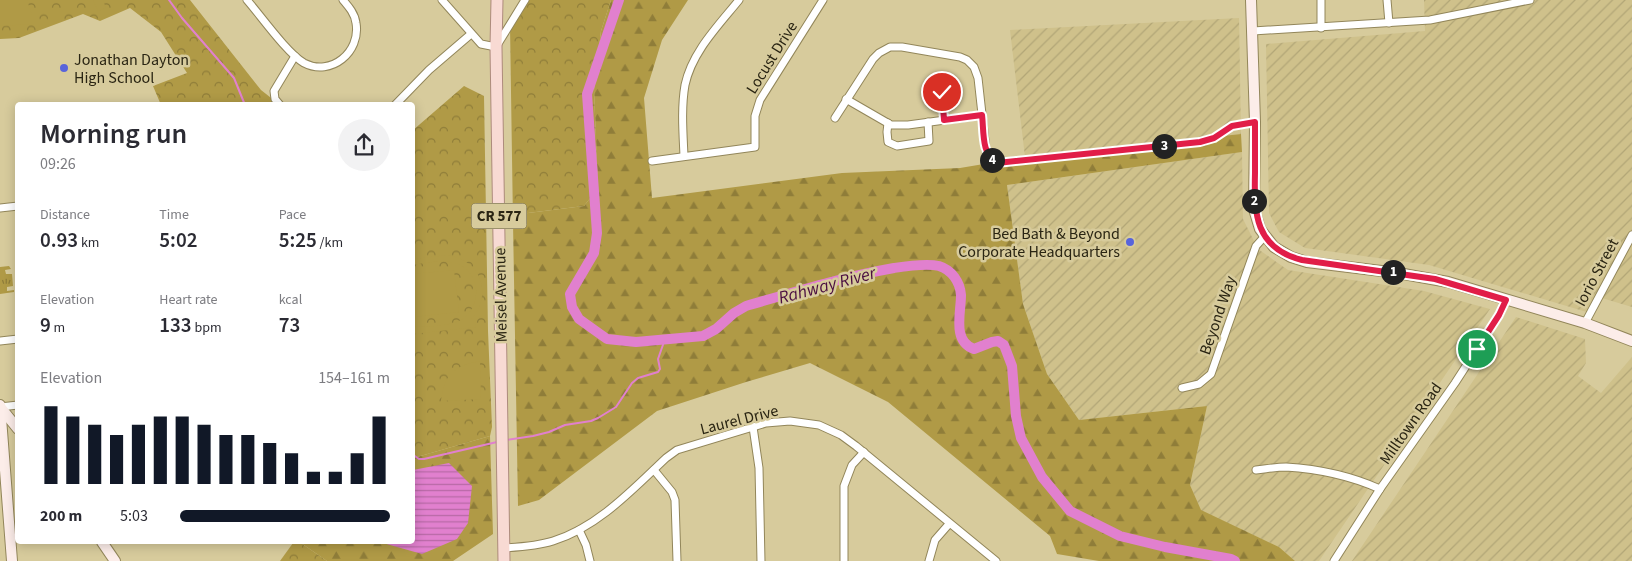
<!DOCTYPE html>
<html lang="en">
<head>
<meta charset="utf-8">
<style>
	:root { --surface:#fff; --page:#f2f2f3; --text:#2b2b33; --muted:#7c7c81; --accent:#111827 }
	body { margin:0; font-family:"Source Sans 3",sans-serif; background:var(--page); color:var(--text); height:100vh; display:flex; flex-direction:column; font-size:19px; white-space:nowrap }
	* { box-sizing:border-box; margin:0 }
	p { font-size:16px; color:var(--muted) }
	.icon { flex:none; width:28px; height:28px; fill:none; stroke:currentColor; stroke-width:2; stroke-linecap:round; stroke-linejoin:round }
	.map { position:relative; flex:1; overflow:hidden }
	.drawer { position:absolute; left:15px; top:102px; width:400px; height:442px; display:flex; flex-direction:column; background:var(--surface); border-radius:5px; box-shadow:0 2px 12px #0003 }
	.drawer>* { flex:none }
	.pin { position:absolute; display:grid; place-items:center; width:42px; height:42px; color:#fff; margin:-21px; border:2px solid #fff; border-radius:50%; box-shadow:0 1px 5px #0007 }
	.km { position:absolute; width:25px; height:25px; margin:-12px; border-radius:50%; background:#222; color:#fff; font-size:14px; line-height:25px; text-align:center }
	.round { display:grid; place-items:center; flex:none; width:52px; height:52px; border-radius:26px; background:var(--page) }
	.summary { display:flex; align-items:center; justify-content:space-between; height:85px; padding:0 25px }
	h1 { font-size:28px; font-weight:600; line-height:38px }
	.figures { display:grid; grid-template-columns:repeat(3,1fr); gap:8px; height:85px; padding:5px 25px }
	.figures div { display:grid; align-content:center }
	.figures b { font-size:21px; font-weight:600 }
	.figures small { font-size:14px; font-weight:400 }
	.figures p { font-size:14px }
	.chart { height:140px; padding:10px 25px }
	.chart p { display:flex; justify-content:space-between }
	.chart svg { width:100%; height:90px; margin-top:5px; stroke:var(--accent); stroke-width:6 }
	ul { padding:0 25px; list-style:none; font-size:16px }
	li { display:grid; grid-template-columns:80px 60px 1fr; align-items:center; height:38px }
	li i { height:12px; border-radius:6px; background:var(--accent) }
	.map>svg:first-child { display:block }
</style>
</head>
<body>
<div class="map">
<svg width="1632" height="561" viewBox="0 0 1632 561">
	<defs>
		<pattern id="industrial-furrows" width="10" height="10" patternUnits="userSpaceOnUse" patternTransform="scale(1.25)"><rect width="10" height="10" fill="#cfc18b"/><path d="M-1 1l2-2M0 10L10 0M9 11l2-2" fill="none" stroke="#b2a677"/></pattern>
		<pattern id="grass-tufts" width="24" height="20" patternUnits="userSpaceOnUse" patternTransform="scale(1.25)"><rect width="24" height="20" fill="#b09a46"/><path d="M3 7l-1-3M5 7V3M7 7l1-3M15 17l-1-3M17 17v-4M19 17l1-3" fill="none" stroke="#8f7d39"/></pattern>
		<pattern id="forest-firs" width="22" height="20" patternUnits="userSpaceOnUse" patternTransform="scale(1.25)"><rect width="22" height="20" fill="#b09a46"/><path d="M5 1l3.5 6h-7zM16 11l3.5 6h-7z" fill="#8f7d39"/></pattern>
		<pattern id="park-crowns" width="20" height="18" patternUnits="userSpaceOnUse" patternTransform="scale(1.25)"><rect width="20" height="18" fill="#b09a46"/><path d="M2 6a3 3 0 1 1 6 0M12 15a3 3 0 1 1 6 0" fill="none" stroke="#8f7d39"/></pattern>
		<pattern id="water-rules" width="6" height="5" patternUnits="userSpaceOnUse" patternTransform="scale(1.25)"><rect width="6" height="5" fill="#e180ce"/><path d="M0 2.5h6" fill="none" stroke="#b769a6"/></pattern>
	</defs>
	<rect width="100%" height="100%" fill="#d7cb9c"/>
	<!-- industrial -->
	<g fill="url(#industrial-furrows)">
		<path d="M 1424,0 L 1632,0 L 1632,307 L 1595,296 L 1590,313 L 1429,265 L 1305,248 L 1279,232 L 1269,213 L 1266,44 L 1425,31 Z"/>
		<path d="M 1239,18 L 1241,134 L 1025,157 L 1010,30 Z"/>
		<path d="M 1242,152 L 1243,219 L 1258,249 L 1288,270 L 1424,291 L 1490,309 L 1319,561 L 1295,561 L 1279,547 L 1201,511 L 1190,485 L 1207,406 L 1079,420 L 1047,374 L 1023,304 L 1007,185 Z"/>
		<path d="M 1516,317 L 1585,339 L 1586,363 L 1578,376 L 1601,393 L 1632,357 L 1632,561 L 1352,561 Z"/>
	</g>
	<!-- grass -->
	<path fill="url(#grass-tufts)" d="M 9,266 L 11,269 L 5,270 L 6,274 L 12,274 L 13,286 L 7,287 L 7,291 L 14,290 L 14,292 L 0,294 L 0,267 Z"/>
	<!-- forest -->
	<g fill="url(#forest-firs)">
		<path d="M 611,0 L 688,0 L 662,40 L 644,98 L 652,198 L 842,173 L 960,168 L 1025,157 L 1241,134 L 1242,152 L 1007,185 L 1023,304 L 1047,374 L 1079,420 L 1207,406 L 1190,485 L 1201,510 L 1279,547 L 1295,561 L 1099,561 L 1057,554 L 1050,536 L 888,402 L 810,363 L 746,382 L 657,411 L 539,500 L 518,506 L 513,223 L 520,214 L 584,206 L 598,188 L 594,90 L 601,31 Z"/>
		<path d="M 490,436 L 493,534 L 453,561 L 327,561 L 301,543 L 412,542 L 413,456 L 417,457 Z"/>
	</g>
	<!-- park -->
	<g fill="url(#park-crowns)">
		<path d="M 0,0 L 190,0 L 261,90 L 280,105 L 161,105 L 153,86 L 187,73 L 161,32 L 130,8 L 100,21 L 83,14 L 19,38 L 0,39 Z"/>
		<path d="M 529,0 L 611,0 L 601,31 L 594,90 L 598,188 L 584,206 L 520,214 L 513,223 L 510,26 Z"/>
		<path d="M 464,86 L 484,96 L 488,331 L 492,427 L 490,436 L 417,457 L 412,456 L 412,131 Z"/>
		<path d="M 293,543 L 301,543 L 327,561 L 280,561 Z"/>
	</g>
	<!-- pitch -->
	<g fill="#b09a46">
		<path d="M 0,0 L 27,0 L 32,15 L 32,24 L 0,26 Z"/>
		<path d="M 93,0 L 103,0 L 106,8 L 98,11 Z"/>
		<path d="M 448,255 C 483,261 493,296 470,321 L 475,321 L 476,327 L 413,334 L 413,327 C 427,326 446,327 459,321 C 483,309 482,271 455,263 C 442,259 426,263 413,265 L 413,259 Z"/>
		<path d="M 454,270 L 459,312 L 413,317 L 413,274 Z"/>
		<path d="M 480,361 L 481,399 L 441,401 C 444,374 454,366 480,361 Z"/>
	</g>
	<!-- water -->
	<path fill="url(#water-rules)" d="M 449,463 L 472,486 L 468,523 L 457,539 L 422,554 L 383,543 L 412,542 L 413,470 Z"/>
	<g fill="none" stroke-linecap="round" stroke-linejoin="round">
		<!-- stream -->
		<g stroke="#e180ce" stroke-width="2">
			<path d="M 169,0 L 182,18 L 234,78 L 245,105"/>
			<path d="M 506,440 L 533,436 L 549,432 L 565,425 L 591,421 L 598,418 L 616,407 L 632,383 L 638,378 L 658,372 L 660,369 L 658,359 L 665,339"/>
			<path d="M 412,454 L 419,459 L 424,459 L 497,442"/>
		</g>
		<!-- river -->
		<path stroke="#e180ce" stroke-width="10" d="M 619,0 L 587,94 L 597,233 L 594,253 L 570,294 L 572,307 L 579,319 L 607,339 L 636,342 L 703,336 L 716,329 L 734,313 L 746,306 C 795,292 843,277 894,268 C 907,266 926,263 939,266 C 952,270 960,282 961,295 C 961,313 952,341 974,349 L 992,342 L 998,341 L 1004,345 L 1012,366 L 1016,416 L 1021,438 L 1042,477 L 1070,511 L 1120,536 L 1165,547 L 1231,559 L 1235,561"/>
		<!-- street casing -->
		<g stroke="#92865a" stroke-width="9">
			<g id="street">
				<path d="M 247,0 C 261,16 287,53 304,63 C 331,77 361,52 356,23 C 355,14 349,7 343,0"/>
				<path d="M 442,0 L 481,44 L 496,47 L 525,0"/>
				<path d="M 1321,0 L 1321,28"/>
				<path d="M 1387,0 L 1389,23"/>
				<path d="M 1253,31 L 1430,20 L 1530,0"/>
				<path d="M 942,92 L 944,120"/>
				<path d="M 846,99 L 891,125 L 908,125 L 982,115"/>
				<path d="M 280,105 L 275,99 L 274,91 L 295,56"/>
				<path d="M 395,105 L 429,70 L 471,34"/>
				<path d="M 835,118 L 873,59 L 879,53 L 890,47 L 902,47 L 960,57 L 967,60 L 974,67 L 978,78 L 986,150 L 990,159 L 997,163 L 1200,142 L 1214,138 L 1232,126 L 1255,122"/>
				<path d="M 888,123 L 887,132 L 888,142 L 897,146 L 929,141 L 928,122"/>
				<path d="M 684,156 C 683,133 681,108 685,85 C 692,52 718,26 739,0"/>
				<path d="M 652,161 L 755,147 L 755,116 L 760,100 L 823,0"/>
				<path d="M 0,208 L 18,206"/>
				<path d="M 1585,323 L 1632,235"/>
				<path d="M 0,341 L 18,339"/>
				<path d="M 1182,388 L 1199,384 L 1211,374 L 1256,246 L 1265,236"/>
				<path d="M 0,407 L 18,405"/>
				<path d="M 753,427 L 759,468 L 761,561"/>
				<path d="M 654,470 L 672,492 L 675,500 L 677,561"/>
				<path d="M 1256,470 C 1266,469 1276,467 1286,467 C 1319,469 1351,476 1380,489"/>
				<path d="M 579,530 L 586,545 L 590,561"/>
				<path d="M 504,548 C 520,547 537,546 553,541 C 598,527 633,489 666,458 L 677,450 L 766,423 L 790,421 L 819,425 L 841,435 L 856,446 L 996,561"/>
				<path d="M 844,561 L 844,486 L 852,465 L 864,452"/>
				<path d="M 929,561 L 935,540 L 949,524"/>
				<path d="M 1334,561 L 1380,489 L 1455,383 L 1499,315 L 1506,300"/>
			</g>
		</g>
		<!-- secondary casing -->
		<g stroke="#92865a" stroke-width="12">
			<g id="secondary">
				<path d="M 1251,0 L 1255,122 L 1254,209 L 1260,229 L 1274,247 L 1291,257 L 1307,262 L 1398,273 L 1448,282 L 1585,323 L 1632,341"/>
				<path d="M 0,405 L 12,561"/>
				<path d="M 1,408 L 18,429"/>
				<path d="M 102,542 L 115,561"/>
			</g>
		</g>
		<!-- primary casing -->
		<g stroke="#ad8b7c" stroke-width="13">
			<path id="primary" d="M 497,0 L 496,47 L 504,561"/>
		</g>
		<!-- street -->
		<use href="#street" stroke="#fff" stroke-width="7"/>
		<!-- secondary -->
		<use href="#secondary" stroke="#fcede9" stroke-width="10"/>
		<!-- primary -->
		<use href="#primary" stroke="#f8dad3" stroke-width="11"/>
	</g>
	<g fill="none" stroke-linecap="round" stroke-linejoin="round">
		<!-- route casing -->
		<g stroke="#fff" stroke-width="10">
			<path id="route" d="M 942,92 L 944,120 L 982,115 C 984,130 981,155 997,163 L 1200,142 L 1214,138 L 1232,126 L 1255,122 C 1255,139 1255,156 1255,173 C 1254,214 1255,248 1302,260 L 1435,279 L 1506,300 L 1499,315 L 1477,349"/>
		</g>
		<!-- route -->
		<use href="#route" stroke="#e11d48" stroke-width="6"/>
	</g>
	<!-- markers -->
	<g fill="#5864db" stroke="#d7cb9c" stroke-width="2">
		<circle cx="64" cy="68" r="5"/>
		<circle cx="1130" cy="242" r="5"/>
	</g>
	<g text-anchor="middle" stroke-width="5" stroke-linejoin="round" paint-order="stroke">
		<!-- shield labels -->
		<rect fill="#d7cb9c" stroke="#5e573c" stroke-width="1" x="471.5" y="203.5" width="55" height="25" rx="4"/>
		<g font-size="15" font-weight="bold" fill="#2a2513">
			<text x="499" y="221">CR 577</text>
		</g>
		<!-- street labels -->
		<g font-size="16" fill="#2a2513" stroke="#d7cb9c">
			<text transform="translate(771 57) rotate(-58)" y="6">Locust Drive</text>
			<text transform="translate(1596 272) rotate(-62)" y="6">Iorio Street</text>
			<text transform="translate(500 295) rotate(-91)" y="6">Meisel Avenue</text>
			<text transform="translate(1217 315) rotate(-71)" y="6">Beyond Way</text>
			<text transform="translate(739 419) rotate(-14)" y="6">Laurel Drive</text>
			<text transform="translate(1410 423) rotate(-55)" y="6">Milltown Road</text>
		</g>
		<!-- poi labels -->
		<g font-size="16" fill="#2a2513" stroke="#d7cb9c" text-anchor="start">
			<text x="74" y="65">Jonathan Dayton<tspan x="74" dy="18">High School</tspan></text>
			<text x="1120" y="239" text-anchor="end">Bed Bath &amp; Beyond<tspan x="1120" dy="18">Corporate Headquarters</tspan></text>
		</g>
		<!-- water labels -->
		<g font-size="18" font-style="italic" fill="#4a0e41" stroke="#d7cb9c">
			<text transform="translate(827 285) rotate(-15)" y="6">Rahway River</text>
		</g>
	</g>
</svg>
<div class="pin" style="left:1477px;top:349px;background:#1e9e55"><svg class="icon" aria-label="arrive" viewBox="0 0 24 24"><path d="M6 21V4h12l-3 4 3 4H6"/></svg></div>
<div class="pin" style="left:942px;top:92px;background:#d93025"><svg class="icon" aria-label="check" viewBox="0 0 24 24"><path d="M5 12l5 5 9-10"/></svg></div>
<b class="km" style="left:1393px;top:272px">1</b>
<b class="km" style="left:1254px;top:201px">2</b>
<b class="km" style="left:1164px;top:146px">3</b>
<b class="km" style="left:992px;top:160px">4</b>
<section class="drawer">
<div class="summary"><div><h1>Morning run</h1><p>09:26</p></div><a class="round"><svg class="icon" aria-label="share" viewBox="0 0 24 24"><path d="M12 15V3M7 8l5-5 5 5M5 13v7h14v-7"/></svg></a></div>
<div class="figures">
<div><p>Distance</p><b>0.93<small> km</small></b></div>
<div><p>Time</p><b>5:02</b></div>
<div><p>Pace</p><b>5:25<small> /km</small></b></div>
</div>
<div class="figures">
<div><p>Elevation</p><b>9<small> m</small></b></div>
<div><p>Heart rate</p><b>133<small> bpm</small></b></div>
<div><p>kcal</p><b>73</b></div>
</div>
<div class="chart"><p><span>Elevation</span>154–161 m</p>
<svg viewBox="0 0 160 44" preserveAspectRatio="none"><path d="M5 44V6M15 44V11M25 44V15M35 44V20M45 44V15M55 44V11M65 44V11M75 44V15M85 44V20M95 44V20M105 44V24M115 44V29M125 44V38M135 44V38M145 44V29M155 44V11"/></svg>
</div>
<ul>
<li><b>200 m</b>5:03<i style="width:100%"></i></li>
</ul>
</section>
</div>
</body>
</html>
